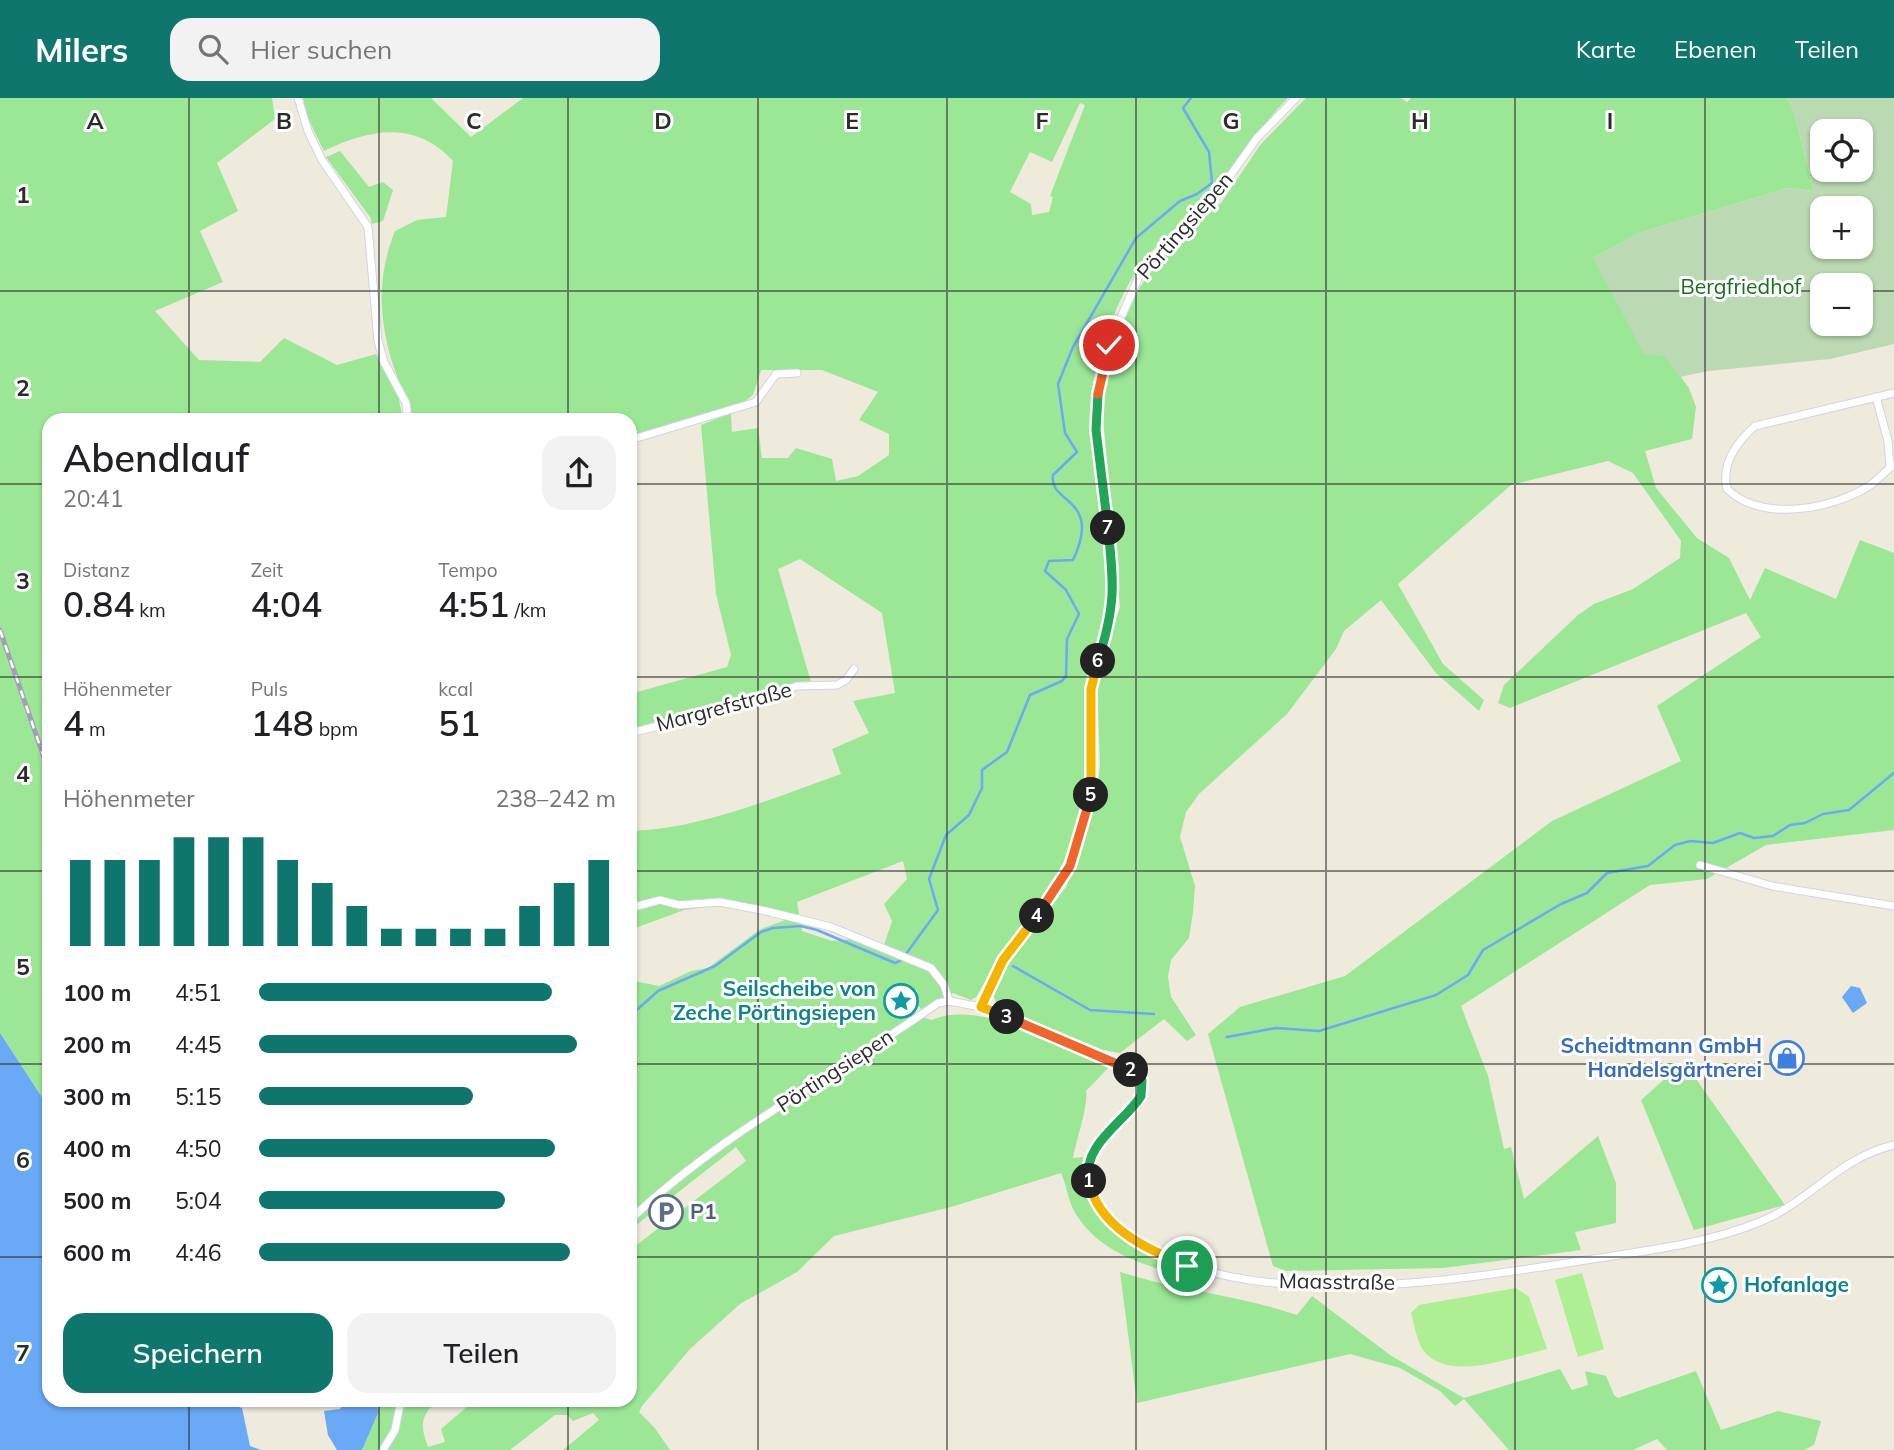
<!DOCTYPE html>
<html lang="de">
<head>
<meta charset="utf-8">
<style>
	:root { --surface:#fff; --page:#f2f2f2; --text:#202124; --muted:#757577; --accent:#0f766e }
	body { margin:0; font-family:Mulish,sans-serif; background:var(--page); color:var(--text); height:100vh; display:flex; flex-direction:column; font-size:26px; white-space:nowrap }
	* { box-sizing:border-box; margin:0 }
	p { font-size:23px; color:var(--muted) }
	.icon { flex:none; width:38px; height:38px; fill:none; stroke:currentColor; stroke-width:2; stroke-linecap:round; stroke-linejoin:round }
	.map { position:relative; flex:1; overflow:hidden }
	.details { position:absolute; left:42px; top:315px; width:595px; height:994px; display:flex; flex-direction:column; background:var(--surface); border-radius:21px; box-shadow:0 2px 5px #0004 }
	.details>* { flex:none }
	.buttons { position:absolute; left:1810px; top:21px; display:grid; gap:14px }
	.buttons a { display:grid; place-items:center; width:63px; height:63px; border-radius:14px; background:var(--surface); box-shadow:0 2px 5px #0004; font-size:35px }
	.pin { position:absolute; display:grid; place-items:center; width:60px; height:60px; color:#fff; margin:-30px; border:4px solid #fff; border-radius:50%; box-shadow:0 2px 7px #0007 }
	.km { position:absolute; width:35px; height:35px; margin:-18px; border-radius:50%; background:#222; color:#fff; font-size:19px; line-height:35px; text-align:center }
	.round { display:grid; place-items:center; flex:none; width:74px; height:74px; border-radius:21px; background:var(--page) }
	.headline { display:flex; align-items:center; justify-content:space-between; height:119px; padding:0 21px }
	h1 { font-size:38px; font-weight:600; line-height:52px }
	.stats { display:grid; grid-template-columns:repeat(3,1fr); gap:10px; height:119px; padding:7px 21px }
	.stats div { display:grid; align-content:center }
	.stats b { font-size:35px; font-weight:600 }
	.stats small { font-size:19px; font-weight:400 }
	.stats p { font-size:19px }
	.chart { height:196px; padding:14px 21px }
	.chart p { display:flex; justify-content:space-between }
	.chart svg { width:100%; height:126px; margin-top:7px; stroke:var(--accent); stroke-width:6 }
	.primary-button { display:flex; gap:14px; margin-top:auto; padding:14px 21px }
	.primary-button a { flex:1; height:80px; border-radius:21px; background:var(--accent); color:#fff; font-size:28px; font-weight:600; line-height:80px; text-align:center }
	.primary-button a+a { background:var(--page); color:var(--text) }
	ul { padding:0 21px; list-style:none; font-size:23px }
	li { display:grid; grid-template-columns:112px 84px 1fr; align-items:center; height:52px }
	li i { height:18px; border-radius:9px; background:var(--accent) }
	header { display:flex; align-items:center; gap:42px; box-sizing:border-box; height:98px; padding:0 35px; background:var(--accent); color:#fff }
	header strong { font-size:33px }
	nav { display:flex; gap:38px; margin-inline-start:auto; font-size:24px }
	.search { width:490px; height:63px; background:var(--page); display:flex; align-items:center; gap:18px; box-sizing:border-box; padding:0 24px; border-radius:21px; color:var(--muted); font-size:26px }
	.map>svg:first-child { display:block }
</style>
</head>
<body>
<header>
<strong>Milers</strong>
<div class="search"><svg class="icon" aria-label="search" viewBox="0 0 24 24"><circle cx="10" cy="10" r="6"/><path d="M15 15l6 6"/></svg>Hier suchen</div>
<nav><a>Karte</a><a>Ebenen</a><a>Teilen</a></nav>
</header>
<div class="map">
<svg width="1894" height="1352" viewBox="0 0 1894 1352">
	<rect width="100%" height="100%" fill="#eeebdd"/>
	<!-- green -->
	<g fill="#9be796" fill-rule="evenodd">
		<path d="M 0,0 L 272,0 L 275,21 L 217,65 L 238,113 L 200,133 L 223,184 L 155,213 L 199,262 L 260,264 L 284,240 L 337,267 L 376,256 L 398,296 L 403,322 L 49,322 L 49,1010 L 0,935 Z"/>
		<path d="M 303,0 L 431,0 L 471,39 L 523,0 L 1288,0 C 1259,29 1238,64 1212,95 C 1189,122 1157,142 1137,172 C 1070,279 1097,377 1110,494 L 1107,521 L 1087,590 L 1088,677 L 1072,746 L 1047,798 L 1004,851 L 976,899 L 971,902 L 953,895 L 921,911 L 916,905 L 917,891 L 904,914 L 932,922 C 979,900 1064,949 1110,968 L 1086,993 C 1089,1005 1076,1043 1073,1060 L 1083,1059 C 1072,1135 1157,1162 1213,1181 L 1207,1184 C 1158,1171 1099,1160 1073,1111 C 1068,1100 1066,1086 1061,1075 L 951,1109 L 834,1138 L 797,1174 L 740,1206 L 690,1251 L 642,1308 L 639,1314 L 654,1329 L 670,1352 L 563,1352 L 599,1322 L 593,1315 L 573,1323 L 567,1317 L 555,1317 L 510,1352 L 362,1352 L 379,1313 L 373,1302 L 438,1302 C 420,1319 420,1326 428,1349 L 445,1344 L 441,1331 L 475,1302 L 630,1302 L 630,1152 L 746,1063 L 736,1049 L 630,1132 L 630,882 L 659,888 L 691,873 L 708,870 L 759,832 L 785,822 L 722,807 L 684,812 L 630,832 L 630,733 C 702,731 773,700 841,676 L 832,651 L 869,635 L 853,603 L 895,595 L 882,515 L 800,461 L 778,471 L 811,584 L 798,584 L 630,631 L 630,596 L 727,569 L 731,557 L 716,496 L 701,327 L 731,315 L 732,334 L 758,330 L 762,360 L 788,360 L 796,350 L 832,361 L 836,383 L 858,378 L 889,357 L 889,336 L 859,322 L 878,294 L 822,272 L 761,272 L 753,297 L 743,305 L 630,338 L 630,322 L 412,322 C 406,295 392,271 387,245 C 378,204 380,171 395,133 L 417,122 L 446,119 L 453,63 C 415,22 370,31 324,53 L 306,16 ZM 1080,5 L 1085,7 L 1050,98 L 1053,99 L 1049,114 L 1032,117 L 1031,106 L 1010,94 L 1030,54 L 1052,64 ZM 903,763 L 907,781 L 884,806 L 892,823 L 884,847 L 898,852 L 894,859 L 852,841 L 832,843 L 802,833 L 797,804 Z"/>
		<path d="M 1306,0 L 1401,0 L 1407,4 L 1411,0 L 1787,0 L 1793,10 L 1814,93 L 1787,90 L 1639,135 L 1593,160 L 1689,290 L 1696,309 L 1692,341 L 1645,353 L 1656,390 L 1697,440 L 1729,460 L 1750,502 L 1765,470 L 1836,501 L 1860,442 L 1894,455 L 1894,732 L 1766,747 L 1707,781 L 1650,787 L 1461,908 L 1488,978 L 1504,1051 L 1511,1049 L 1524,1101 L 1598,1038 L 1616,1085 L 1616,1125 L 1575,1134 L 1581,1152 L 1443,1170 L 1286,1173 L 1273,1168 L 1208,936 L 1240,909 L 1345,878 L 1552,723 L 1681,663 L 1657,608 L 1761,539 L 1746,515 L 1510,610 L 1498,605 L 1504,587 L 1578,517 L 1594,506 L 1633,491 L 1680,460 L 1681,443 L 1633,375 L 1608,363 L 1511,387 L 1398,486 L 1443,566 L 1484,602 L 1479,613 L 1436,575 L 1381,502 L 1344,533 L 1336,551 L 1287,616 L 1199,696 L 1186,714 L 1180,739 L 1195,788 L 1193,814 L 1189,840 L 1171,862 L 1168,879 L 1171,899 L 1196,937 L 1187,943 L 1164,921 L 1120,955 L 1103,952 L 997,908 L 993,896 L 1002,873 L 1066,789 L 1083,749 L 1096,701 L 1100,668 L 1097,581 L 1120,509 L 1102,309 L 1119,233 L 1140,189 L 1163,158 L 1221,105 L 1261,46 Z"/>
		<path d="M 340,53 L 369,89 L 383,84 L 393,92 L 383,123 L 372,126 L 370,119 L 326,59 Z"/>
		<path d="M 1684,964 L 1785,1107 L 1694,1132 L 1641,1002 Z"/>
		<path d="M 1120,1174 C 1178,1193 1240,1197 1297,1217 L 1312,1198 L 1390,1257 L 1464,1300 L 1560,1271 L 1572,1292 L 1588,1287 L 1585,1273 L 1606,1278 L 1614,1297 L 1618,1300 L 1696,1273 L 1721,1332 L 1778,1313 L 1821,1323 L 1814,1347 L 1804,1352 L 1667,1352 L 1657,1341 L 1633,1352 L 1509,1352 L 1464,1301 L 1455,1308 L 1440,1293 L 1400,1270 L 1350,1256 L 1137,1305 Z"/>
	</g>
	<!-- cemetery -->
	<path fill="#bbd9b3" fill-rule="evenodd" d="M 1787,0 L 1894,0 L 1894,246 L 1830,261 L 1708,273 L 1680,279 L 1664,258 L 1644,256 L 1593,160 L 1639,135 L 1787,90 L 1814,93 L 1793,10 ZM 1822,33 L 1860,33 L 1860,72 L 1822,72 ZM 1822,110 L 1860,110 L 1860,149 L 1822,149 ZM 1822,187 L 1860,187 L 1860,226 L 1822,226 Z"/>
	<!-- pitch -->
	<g fill="#adef92">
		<path d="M 1582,1175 L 1604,1251 L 1578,1259 L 1555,1182 Z"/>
		<path d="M 1516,1190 L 1529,1199 L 1547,1251 C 1514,1258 1448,1286 1423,1252 C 1417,1243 1414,1226 1411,1215 L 1419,1207 Z"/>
	</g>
	<!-- water -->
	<g fill="#6aa9f6">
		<path d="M 1851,888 L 1860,890 L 1867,905 L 1853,915 L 1842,899 Z"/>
		<path d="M 0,935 L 49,1010 L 49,1302 L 231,1302 L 232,1307 L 242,1310 L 250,1348 L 261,1352 L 0,1352 Z"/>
		<path d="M 347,1302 L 373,1302 L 379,1313 L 362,1352 L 337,1352 L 328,1337 L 324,1313 L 340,1311 Z"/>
	</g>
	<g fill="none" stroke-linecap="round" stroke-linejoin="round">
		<!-- stream -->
		<g stroke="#6aa9f6" stroke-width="2.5">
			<path d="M 906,856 L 938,812 L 929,781 L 946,737 L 969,717 L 982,690 L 982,672 L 1007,654 L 1030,597 L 1062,583 L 1066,578 L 1067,541 L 1079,516 L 1066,492 L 1045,473 L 1049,463 L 1073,462 C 1103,399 1048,406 1053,377 L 1077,354 L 1065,335 L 1058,286 L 1073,249 L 1136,140 L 1180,103 L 1197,96 L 1212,85 L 1209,54 L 1183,10 L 1191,0"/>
			<path d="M 1013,868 L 1090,912 L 1154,916"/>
			<path d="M 630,918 L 658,893 L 715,868 L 761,834 L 773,830 L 801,828 L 817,832 L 895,865 L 902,862"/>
			<path d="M 1227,939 L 1276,930 L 1319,933 L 1436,897 L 1468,877 L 1483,852 L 1561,806 L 1587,795 L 1607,775 L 1648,768 L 1675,747 L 1690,743 L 1713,745 L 1740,735 L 1754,740 L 1773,738 L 1790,727 L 1805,725 L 1823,716 L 1849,712 L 1894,675"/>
		</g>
		<!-- street casing -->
		<g stroke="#d4d2e5" stroke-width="9">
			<g id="street">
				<path d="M 298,0 L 308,33 L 322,62 L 368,129 L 378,243 L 384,264 L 406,305 L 408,322"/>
				<path d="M 1894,295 L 1755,328 C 1737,344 1721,366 1727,391 C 1761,424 1831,412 1869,388 C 1878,382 1885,373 1894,367"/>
				<path d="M 1876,299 L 1888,343 L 1890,369"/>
				<path d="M 630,342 L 756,304 L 776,276 L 797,275"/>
				<path d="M 630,635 L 743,607 L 797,588 L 837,587 L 846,582 L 854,571"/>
				<path d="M 1700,767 L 1772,788 L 1894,808"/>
				<path d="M 630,810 L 660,802 L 679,807 L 720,804 L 766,813 L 831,829 L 931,870 L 944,887 L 949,903"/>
				<path d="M 981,909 L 1135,974 C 1177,1022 1028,1034 1121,1133 C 1131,1143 1145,1149 1157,1155 C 1275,1212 1460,1182 1586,1162 C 1644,1153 1707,1146 1762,1123 C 1811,1102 1839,1060 1894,1047"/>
				<path d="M 630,1122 C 721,1035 836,977 938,905 L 949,903 L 981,909 L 1003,862 L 1054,796 L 1078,747 L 1091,699 L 1093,675 L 1091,591 L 1109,527 L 1115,491 L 1096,332 L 1099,278 L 1109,247 L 1140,176 L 1212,103 L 1257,40 L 1296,0"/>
				<path d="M 383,1352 L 395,1332 L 401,1302"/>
			</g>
		</g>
		<!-- street -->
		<use href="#street" stroke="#fff" stroke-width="7"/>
		<!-- rail casing -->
		<g stroke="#a29fb7" stroke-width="5">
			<path id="rail" d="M 0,532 L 49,674"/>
		</g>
		<!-- rail -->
		<use href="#rail" stroke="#fff" stroke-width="2.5" stroke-dasharray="8" stroke-linecap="butt"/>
	</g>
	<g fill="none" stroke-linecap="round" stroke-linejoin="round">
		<!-- split-1 casing -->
		<g stroke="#fff" stroke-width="14">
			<path id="split-1" d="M 1089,1083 C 1098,1130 1148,1151 1187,1168"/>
		</g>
		<!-- split-2 casing -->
		<g stroke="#fff" stroke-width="14">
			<path id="split-2" d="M 1089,1083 C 1082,1046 1124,1025 1141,998 L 1142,982 L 1131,972"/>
		</g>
		<!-- split-3 casing -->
		<g stroke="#fff" stroke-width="14">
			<path id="split-3" d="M 1007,919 L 1131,972"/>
		</g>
		<!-- split-4 casing -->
		<g stroke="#fff" stroke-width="14">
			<path id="split-4" d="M 1007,919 L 981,909 L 1003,862 L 1037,818"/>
		</g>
		<!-- split-5 casing -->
		<g stroke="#fff" stroke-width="14">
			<path id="split-5" d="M 1037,818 L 1070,768 L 1091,697"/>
		</g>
		<!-- split-6 casing -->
		<g stroke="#fff" stroke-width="14">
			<path id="split-6" d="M 1091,697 L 1091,591 L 1098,563"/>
		</g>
		<!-- split-7 casing -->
		<g stroke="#fff" stroke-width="14">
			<path id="split-7" d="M 1098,563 C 1116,506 1114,488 1108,430"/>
		</g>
		<!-- split-8 casing -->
		<g stroke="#fff" stroke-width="14">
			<path id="split-8" d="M 1098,296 L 1096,332 L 1108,430"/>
		</g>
		<!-- split-9 casing -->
		<g stroke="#fff" stroke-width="14">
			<path id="split-9" d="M 1098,296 L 1109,247"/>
		</g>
		<!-- split-1 -->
		<use href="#split-1" stroke="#f5b400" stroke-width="9"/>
		<!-- split-2 -->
		<use href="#split-2" stroke="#22a559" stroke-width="9"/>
		<!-- split-3 -->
		<use href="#split-3" stroke="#f0652b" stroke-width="9"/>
		<!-- split-4 -->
		<use href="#split-4" stroke="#f5b400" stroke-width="9"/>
		<!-- split-5 -->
		<use href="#split-5" stroke="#f0652b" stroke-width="9"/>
		<!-- split-6 -->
		<use href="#split-6" stroke="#f5b400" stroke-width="9"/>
		<!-- split-7 -->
		<use href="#split-7" stroke="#22a559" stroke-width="9"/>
		<!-- split-8 -->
		<use href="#split-8" stroke="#22a559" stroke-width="9"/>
		<!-- split-9 -->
		<use href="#split-9" stroke="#f0652b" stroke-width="9"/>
	</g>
	<!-- grid -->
	<path fill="none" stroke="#2b2b2b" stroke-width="2" stroke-opacity="0.55" d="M 189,0 L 189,322M 379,0 L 379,322M 568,0 L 568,322M 758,0 L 758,1352M 947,0 L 947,1352M 1136,0 L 1136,1352M 1326,0 L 1326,1352M 1515,0 L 1515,1352M 1705,0 L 1705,1352M 0,193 L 1822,193M 1860,193 L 1894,193M 0,386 L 49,386M 630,386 L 1894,386M 0,579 L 49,579M 630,579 L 1894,579M 0,773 L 49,773M 630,773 L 1894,773M 0,966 L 49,966M 630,966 L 1894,966M 0,1159 L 49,1159M 630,1159 L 1894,1159M 189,1302 L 189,1352M 379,1302 L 379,1352M 568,1302 L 568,1352"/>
	<!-- icons -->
	<defs>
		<g id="sight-ring" transform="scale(1.75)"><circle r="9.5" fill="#fff" stroke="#0f9aa8" stroke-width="1.5"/><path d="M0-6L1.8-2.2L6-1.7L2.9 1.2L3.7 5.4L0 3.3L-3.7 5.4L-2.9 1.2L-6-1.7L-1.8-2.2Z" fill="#0f9aa8"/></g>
		<g id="shop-ring" transform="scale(1.75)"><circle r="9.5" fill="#fff" stroke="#3f7fe0" stroke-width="1.5"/><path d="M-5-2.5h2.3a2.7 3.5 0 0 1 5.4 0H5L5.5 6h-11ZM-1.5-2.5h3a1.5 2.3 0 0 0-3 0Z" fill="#3f7fe0"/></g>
		<g id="parking-ring" transform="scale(1.75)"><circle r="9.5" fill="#fff" stroke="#5c6f8a" stroke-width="1.5"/><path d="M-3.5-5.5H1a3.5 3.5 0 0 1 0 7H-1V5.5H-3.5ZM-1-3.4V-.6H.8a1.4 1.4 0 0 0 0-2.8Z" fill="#5c6f8a"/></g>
	</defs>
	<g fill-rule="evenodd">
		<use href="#sight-ring" x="901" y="903"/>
		<use href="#shop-ring" x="1787" y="960"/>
		<use href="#parking-ring" x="666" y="1114"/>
		<use href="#sight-ring" x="1719" y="1187"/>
	</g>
	<g text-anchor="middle" stroke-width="6" stroke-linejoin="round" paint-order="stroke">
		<!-- street labels -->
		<g font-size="21" fill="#2b2b2b" stroke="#fff">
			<text transform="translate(1185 128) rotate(-49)" y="7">Pörtingsiepen</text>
			<text transform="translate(724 609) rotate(-15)" y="7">Margrefstraße</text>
			<text transform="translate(835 973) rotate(-33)" y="7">Pörtingsiepen</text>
			<text transform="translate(1337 1184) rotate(1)" y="7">Maasstraße</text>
		</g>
		<!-- park labels -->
		<g font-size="21" fill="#166e1d" stroke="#fff">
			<text x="1741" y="196">Bergfriedhof</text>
		</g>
		<!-- culture labels -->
		<g font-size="21" font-weight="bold" fill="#0d838f" stroke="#fff" text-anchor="end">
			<text x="876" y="898">Seilscheibe von<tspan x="876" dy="24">Zeche Pörtingsiepen</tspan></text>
			<text x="1744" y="1194" text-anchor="start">Hofanlage</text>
		</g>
		<!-- shop labels -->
		<g font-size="21" font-weight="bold" fill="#366cbe" stroke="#fff" text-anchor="end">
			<text x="1762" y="955">Scheidtmann GmbH<tspan x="1762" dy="24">Handelsgärtnerei</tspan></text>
		</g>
		<!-- service labels -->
		<g font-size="21" font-weight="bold" fill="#4e5e75" stroke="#fff" text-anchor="start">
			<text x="690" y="1121">P1</text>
		</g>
	</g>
	<g font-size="23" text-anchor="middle" font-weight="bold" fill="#2b2b2b" stroke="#fff" stroke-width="6" stroke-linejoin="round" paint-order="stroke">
		<text x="95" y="31">A</text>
		<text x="284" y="31">B</text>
		<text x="474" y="31">C</text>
		<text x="663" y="31">D</text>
		<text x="852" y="31">E</text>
		<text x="1042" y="31">F</text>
		<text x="1231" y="31">G</text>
		<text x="1420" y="31">H</text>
		<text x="1610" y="31">I</text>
		<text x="23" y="105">1</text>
		<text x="23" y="298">2</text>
		<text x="23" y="491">3</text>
		<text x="23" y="684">4</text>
		<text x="23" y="877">5</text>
		<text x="23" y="1070">6</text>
		<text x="23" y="1263">7</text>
	</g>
</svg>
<div class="buttons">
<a><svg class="icon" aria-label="locate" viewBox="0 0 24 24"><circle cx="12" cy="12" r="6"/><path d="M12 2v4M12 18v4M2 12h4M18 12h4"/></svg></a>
<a>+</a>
<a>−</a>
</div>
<div class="pin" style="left:1187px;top:1168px;background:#1e9e55"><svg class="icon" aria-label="arrive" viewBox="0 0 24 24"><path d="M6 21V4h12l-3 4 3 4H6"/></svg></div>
<div class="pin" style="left:1109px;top:247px;background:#d93025"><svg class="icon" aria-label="check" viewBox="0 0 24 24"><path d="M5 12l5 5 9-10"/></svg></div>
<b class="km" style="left:1089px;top:1083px">1</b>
<b class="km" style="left:1131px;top:972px">2</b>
<b class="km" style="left:1007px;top:919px">3</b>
<b class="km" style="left:1037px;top:818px">4</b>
<b class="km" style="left:1091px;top:697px">5</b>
<b class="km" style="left:1098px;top:563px">6</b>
<b class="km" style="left:1108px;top:430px">7</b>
<section class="details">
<div class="headline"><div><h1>Abendlauf</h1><p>20:41</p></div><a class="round"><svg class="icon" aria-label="share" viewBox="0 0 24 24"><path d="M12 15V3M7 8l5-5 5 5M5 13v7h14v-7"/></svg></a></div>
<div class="stats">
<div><p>Distanz</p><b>0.84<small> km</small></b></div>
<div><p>Zeit</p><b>4:04</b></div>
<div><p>Tempo</p><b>4:51<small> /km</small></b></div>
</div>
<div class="stats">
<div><p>Höhenmeter</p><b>4<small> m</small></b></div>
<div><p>Puls</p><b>148<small> bpm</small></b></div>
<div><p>kcal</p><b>51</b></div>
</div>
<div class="chart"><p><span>Höhenmeter</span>238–242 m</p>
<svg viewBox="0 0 160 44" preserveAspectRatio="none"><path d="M5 44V14M15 44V14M25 44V14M35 44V6M45 44V6M55 44V6M65 44V14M75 44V22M85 44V30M95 44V38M105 44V38M115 44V38M125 44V38M135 44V30M145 44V22M155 44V14"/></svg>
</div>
<ul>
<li><b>100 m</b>4:51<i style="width:82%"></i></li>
<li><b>200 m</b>4:45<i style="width:89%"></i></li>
<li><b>300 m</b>5:15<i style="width:60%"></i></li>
<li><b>400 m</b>4:50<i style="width:83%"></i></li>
<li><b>500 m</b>5:04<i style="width:69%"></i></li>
<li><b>600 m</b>4:46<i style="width:87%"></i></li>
</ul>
<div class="primary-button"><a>Speichern</a><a>Teilen</a></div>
</section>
</div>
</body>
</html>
